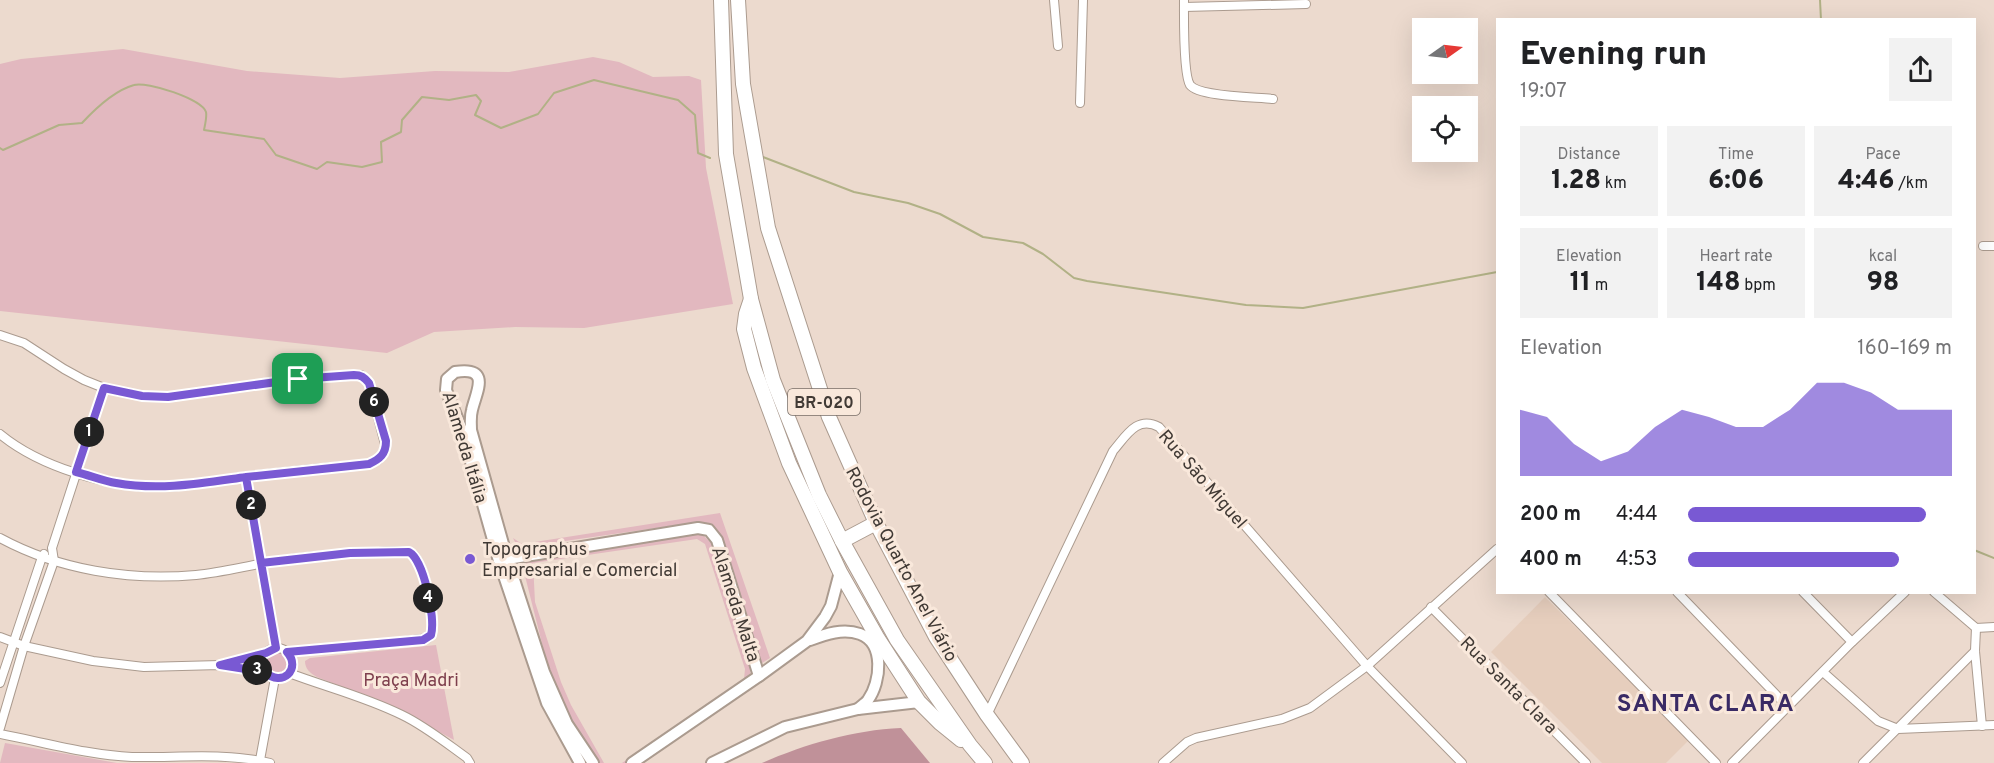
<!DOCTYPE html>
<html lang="en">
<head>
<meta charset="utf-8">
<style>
	:root { --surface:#fff; --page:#f2f2f2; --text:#202124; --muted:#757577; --accent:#7959d3 }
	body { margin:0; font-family:Overpass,sans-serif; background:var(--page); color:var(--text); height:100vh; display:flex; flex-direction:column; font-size:22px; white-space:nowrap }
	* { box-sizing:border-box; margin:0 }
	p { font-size:20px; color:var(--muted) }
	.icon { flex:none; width:33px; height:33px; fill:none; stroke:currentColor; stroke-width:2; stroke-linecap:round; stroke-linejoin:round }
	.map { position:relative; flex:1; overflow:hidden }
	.drawer { position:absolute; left:1496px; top:18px; width:480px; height:576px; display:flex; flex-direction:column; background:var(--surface); border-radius:0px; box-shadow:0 6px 24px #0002 }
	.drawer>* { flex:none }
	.needle { width:39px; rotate:76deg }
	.buttons { position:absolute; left:1412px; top:18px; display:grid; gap:12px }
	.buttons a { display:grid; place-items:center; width:66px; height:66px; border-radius:0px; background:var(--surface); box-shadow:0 6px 24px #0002; font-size:30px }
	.pin { position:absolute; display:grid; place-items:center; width:51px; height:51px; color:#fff; margin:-26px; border-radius:12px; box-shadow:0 3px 9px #0006 }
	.km { position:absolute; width:30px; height:30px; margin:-15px; border-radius:50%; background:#222; color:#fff; font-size:16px; line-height:30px; text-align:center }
	.round { display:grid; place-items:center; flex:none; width:63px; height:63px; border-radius:0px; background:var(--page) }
	.headline { display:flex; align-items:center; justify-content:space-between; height:102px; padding:0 24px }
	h1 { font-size:33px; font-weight:800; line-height:45px }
	.stats { display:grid; grid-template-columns:repeat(3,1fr); gap:9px; height:102px; padding:6px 24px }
	.stats div { display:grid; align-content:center; border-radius:0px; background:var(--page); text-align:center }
	.stats b { font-size:26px; font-weight:800 }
	.stats small { font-size:16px; font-weight:400 }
	.stats p { font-size:16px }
	.chart { height:168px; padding:12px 24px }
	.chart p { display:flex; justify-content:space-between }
	.chart svg { width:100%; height:108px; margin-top:6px; fill:var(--accent); opacity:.7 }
	ul { padding:0 24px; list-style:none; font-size:20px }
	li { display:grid; grid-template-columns:96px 72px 1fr; align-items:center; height:45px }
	li i { height:15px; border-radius:8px; background:var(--accent) }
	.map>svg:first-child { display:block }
</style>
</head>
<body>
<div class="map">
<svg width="1994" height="763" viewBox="0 0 1994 763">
	<rect width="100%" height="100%" fill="#ecdace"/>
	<!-- built -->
	<path fill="#e6cebd" d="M 1545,597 L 1689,740 L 1666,763 L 1602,763 L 1491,652 Z"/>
	<!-- green -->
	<g fill="#e2b8bf">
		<path d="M 123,49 L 247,71 L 340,78 L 435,71 L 509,72 L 593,57 L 619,62 L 653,77 L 689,76 L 701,80 L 706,168 L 733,304 L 584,328 L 515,327 L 434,332 L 387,353 L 0,311 L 0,64 L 21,59 Z"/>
		<path d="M 720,513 L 770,658 L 762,663 L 759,661 L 721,539 C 715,527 712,523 698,522 L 523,547 L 516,544 L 513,538 L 522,544 Z"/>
		<path d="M 697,533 L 703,535 L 711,543 L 751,665 L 750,676 L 629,763 L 622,763 L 744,679 L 745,669 L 705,544 L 697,539 L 533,563 L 535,602 L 561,682 L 571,705 L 604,763 L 597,763 L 579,737 L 553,687 L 524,572 L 524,565 L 530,560 Z"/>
		<path d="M 436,645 L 454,740 L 395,708 L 317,677 C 310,673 305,669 305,661 L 310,658 Z"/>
		<circle cx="278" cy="663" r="13"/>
		<path d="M 5,743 L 117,763 L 0,763 Z"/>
	</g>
	<!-- forest -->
	<path fill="#c09199" d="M 901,728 L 930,763 L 762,763 C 805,744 854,730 901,728 Z"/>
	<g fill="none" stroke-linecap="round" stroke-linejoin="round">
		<!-- stream -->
		<g stroke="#b1b186" stroke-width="2">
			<path d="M 1820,0 L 1821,20"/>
			<path d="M 0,148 L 3,150 L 59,125 L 82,123 C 95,109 116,90 134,85 C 147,81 202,99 206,112 C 207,117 205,125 204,130 L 264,139 L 276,155 L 317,169 L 327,162 L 362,167 L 382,162 L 381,142 L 401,132 L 402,120 L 422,97 L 449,100 L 476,95 L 481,101 L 475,115 L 501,128 L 538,114 L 554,93 L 594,80 L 678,100 L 695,115 L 698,153 L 710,158"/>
			<path d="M 763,157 L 854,192 L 908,203 L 940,214 L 983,237 L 1023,243 L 1043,254 L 1074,278 L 1087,281 L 1246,305 L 1303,308 L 1497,272"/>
			<path d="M 1974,550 L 1994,558"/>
		</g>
		<!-- street casing -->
		<g stroke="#ab9b8f" stroke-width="10">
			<g id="street">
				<path d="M 1054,0 L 1058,46"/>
				<path d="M 1184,0 C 1184,15 1183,74 1190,85 C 1199,97 1257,97 1273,99"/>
				<path d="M 1184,7 L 1306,4"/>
				<path d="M 1080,103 L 1083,0"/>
				<path d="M 1983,246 L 1994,246"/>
				<path d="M 0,335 L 24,343 L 64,369 L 84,380 L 104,388 L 142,396 L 168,397 L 298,379 L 361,375 L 369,383 L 386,448 L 378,460 L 369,464 C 330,467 290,471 250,476 C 220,480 190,487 159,487 C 108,487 40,467 0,434"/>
				<path d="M 246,477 L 276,648"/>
				<path d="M 0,538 C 59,570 129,581 196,575 C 217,573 238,568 259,564 C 297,557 336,554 374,552 C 387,552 402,548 414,555 C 425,570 439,623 428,638 L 377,645 L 287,652"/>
				<path d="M 1549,592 L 1716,763"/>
				<path d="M 1677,592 L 1788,707"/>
				<path d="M 1803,592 L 1852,642"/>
				<path d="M 1934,592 L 1976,628 L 1994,627"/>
				<path d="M 1431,607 L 1586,763"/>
				<path d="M 1976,628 L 1975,651 L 1982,726"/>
				<path d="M 0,637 L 24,646 L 93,661 L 144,667 L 220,665 L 265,672"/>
				<circle cx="277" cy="663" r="15"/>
				<path d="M 223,664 L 266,653"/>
				<path d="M 1823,672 L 1878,721 L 1898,729 L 1994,725"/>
				<path d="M 289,673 C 326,687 366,697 402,715 C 425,726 446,743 467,758 L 470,763"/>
				<path d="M 0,683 L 42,557 L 44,554"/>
				<path d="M 987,715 L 1113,451 C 1126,436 1137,415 1159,427 L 1367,666 L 1462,763"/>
				<path d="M 0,728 L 24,646 L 54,561 L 52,548 L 104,388"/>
				<path d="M 0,734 C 43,742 88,755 132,757 C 177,758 226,752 270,763"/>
				<path d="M 260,760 L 275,678"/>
				<path d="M 1163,763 L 1187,742 L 1196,738 L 1282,719 L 1310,708 L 1367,666 L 1497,549"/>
				<path d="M 1732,763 L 1852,642 L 1905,592"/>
				<path d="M 1863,763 L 1975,651"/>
			</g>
		</g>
		<!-- secondary casing -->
		<g stroke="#ab9b8f" stroke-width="14">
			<g id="secondary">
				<path d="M 502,560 L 698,528 L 709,530 L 717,540 L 759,676"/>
				<path d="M 810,640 C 826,634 843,628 860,634 C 885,643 881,682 868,700 C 866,703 861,706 858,709"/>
				<path d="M 580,763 L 547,703 L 499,561 L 462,430 L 446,390 L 447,379 L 455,372 C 492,366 476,392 472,410 C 470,417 471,423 471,430 L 507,558 L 544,672 L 567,724 L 593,763"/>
				<path d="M 632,763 L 759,676 L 807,641 L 825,617 L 831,606 L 840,572"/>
				<path d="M 712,763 L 785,727 L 858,709 L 919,702"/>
			</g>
		</g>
		<!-- highway casing -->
		<g stroke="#ab9b8f" stroke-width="16">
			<g id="highway">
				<path d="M 721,0 L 726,154 L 751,299 L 773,380 L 819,495 L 842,541 L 897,640 L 970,745 L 985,763"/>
				<path d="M 738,0 L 743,84 L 768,228 L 829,417 L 876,523 L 936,637 L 987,715 L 1022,763"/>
				<path d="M 751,299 L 746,314 L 744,329 L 754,368 L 789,463 L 840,572 L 877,637 L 919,702 L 940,723 L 961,740"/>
				<path d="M 842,541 L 876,523"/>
			</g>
		</g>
		<!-- street -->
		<use href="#street" stroke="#fff" stroke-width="8"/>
		<!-- secondary -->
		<use href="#secondary" stroke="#fff" stroke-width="10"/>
		<!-- highway -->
		<use href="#highway" stroke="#fff" stroke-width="14"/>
	</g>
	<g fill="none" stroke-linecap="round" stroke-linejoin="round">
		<!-- route casing -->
		<g stroke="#fff" stroke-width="12">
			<path id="route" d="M 298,379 L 168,397 L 142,396 L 104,388 L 76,472 C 89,475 103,481 116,483 C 160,491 203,483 246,477 L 276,648 L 266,653 L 220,665 L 265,672 C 282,688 302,669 287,652 L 423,640 L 431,635 C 436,619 424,560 409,552 L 350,553 L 261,563 L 246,477 L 369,464 C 380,459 386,454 386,441 L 369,383 C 364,377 361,375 354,375 L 298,379"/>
		</g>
		<!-- route -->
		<use href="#route" stroke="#7959d3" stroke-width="8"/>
	</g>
	<!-- markers -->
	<circle fill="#7959d3" stroke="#f9e8db" stroke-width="2" cx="470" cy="559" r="6"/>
	<g text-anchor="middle" stroke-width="6" stroke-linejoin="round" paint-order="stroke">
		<!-- shield labels -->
		<rect fill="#f9e8db" stroke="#786e67" stroke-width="1.5" x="788" y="389" width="72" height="26" rx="4.5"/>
		<g font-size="16" font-weight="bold" fill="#413a35">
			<text x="824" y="408">BR-020</text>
		</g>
		<!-- street labels -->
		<g font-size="18" fill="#413a35" stroke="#f9e8db">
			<text transform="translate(465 447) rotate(73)" y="6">Alameda Itália</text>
			<text transform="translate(1203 479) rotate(49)" y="6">Rua São Miguel</text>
			<text transform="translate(902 564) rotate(62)" y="6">Rodovia Quarto Anel Viário</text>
			<text transform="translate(736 604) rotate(72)" y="6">Alameda Malta</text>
			<text transform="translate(1509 685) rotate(45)" y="6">Rua Santa Clara</text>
		</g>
		<!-- poi labels -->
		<g font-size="18" fill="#413a35" stroke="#f9e8db" text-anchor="start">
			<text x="482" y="555">Topographus<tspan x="482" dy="21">Empresarial e Comercial</tspan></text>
		</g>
		<!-- park labels -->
		<g font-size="18" fill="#7e3f4d" stroke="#f9e8db">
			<text x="411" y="686">Praça Madri</text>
		</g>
		<!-- district labels -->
		<g font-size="24" font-weight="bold" letter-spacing="1.5" fill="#392a65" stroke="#f9e8db">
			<text x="1706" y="711">SANTA CLARA</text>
		</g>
	</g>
</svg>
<div class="buttons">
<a><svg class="needle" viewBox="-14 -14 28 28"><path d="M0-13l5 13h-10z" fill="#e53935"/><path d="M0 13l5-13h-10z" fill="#757577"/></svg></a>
<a><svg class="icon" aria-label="locate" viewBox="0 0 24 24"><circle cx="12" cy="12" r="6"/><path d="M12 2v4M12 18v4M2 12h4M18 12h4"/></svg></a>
</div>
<div class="pin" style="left:298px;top:379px;background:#1e9e55"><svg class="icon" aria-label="arrive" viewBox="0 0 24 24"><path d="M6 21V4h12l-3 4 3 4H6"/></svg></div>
<b class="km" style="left:89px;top:432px">1</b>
<b class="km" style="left:251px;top:505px">2</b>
<b class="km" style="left:257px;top:670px">3</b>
<b class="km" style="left:428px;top:598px">4</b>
<b class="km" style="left:374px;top:402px">6</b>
<section class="drawer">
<div class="headline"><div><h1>Evening run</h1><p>19:07</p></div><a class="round"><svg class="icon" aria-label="share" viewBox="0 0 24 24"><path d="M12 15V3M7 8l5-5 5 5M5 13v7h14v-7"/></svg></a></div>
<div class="stats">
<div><p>Distance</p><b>1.28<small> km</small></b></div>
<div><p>Time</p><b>6:06</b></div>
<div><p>Pace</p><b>4:46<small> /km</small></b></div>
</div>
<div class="stats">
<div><p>Elevation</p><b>11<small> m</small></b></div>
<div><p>Heart rate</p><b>148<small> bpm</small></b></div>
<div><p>kcal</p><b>98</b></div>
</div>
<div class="chart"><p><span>Elevation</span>160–169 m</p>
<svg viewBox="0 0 160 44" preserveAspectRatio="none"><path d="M0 44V17L10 20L20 31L30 38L40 34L50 24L60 17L70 20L80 24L90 24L100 17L110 6L120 6L130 10L140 17L150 17L160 17V44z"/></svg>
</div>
<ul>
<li><b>200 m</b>4:44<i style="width:90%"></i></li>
<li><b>400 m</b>4:53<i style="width:80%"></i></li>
</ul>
</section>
</div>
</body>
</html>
